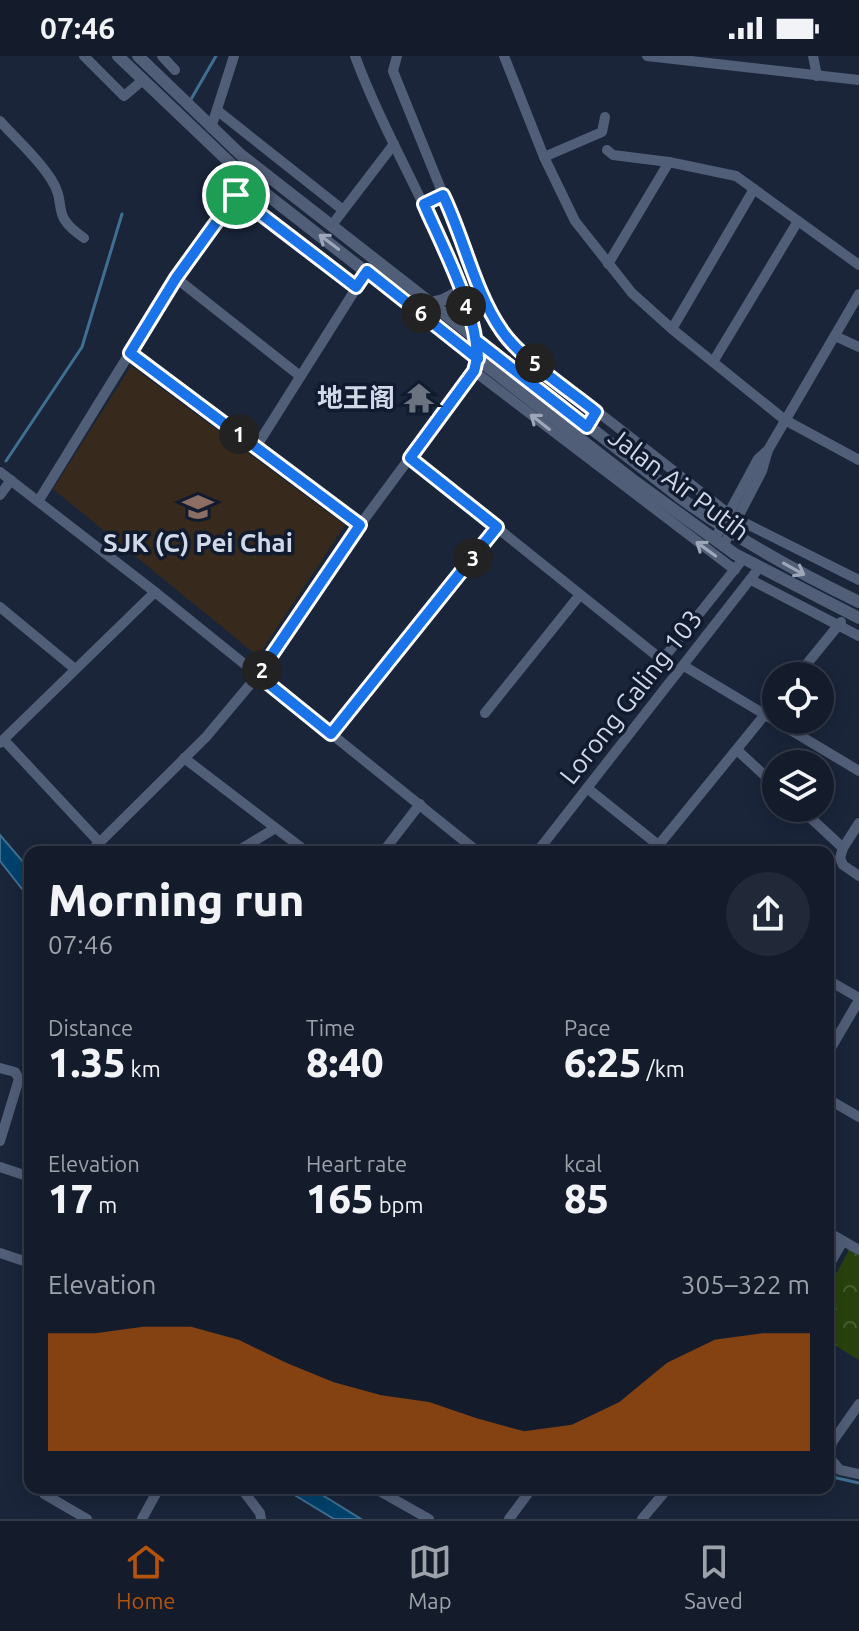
<!DOCTYPE html>
<html lang="en">
<head>
<meta charset="utf-8">
<style>
	:root { --surface:#141c2c; --page:#212938; --text:#f1f3f6; --muted:#9da1a9; --line:#333a48; --accent:#b45309 }
	body { margin:0; font-family:Ubuntu,"Noto Sans SC",sans-serif; background:var(--page); color:var(--text); height:100vh; display:flex; flex-direction:column; font-size:30px; white-space:nowrap }
	* { box-sizing:border-box; margin:0 }
	p { font-size:26px; color:var(--muted) }
	.icon { flex:none; width:44px; height:44px; fill:none; stroke:currentColor; stroke-width:2; stroke-linecap:round; stroke-linejoin:round }
	.map { position:relative; flex:1; overflow:hidden }
	.panel { position:absolute; left:24px; top:790px; width:810px; height:648px; display:flex; flex-direction:column; background:var(--surface); border-radius:16px; box-shadow:0 4px 20px #0003,0 0 0 2px var(--line) }
	.panel>* { flex:none }
	.tools { position:absolute; left:762px; top:606px; display:grid; gap:16px }
	.tools a { display:grid; place-items:center; width:72px; height:72px; border-radius:50%; background:var(--surface); box-shadow:0 4px 20px #0003,0 0 0 2px var(--line); font-size:40px }
	.pin { position:absolute; display:grid; place-items:center; width:68px; height:68px; color:#fff; margin:-34px; border:4px solid #fff; border-radius:50%; box-shadow:0 2px 8px #0007 }
	.km { position:absolute; width:40px; height:40px; margin:-20px; border-radius:50%; background:#222; color:#fff; font-size:22px; line-height:40px; text-align:center }
	.round { display:grid; place-items:center; flex:none; width:84px; height:84px; border-radius:42px; background:var(--page) }
	.headline { display:flex; align-items:center; justify-content:space-between; height:136px; padding:0 24px }
	h1 { font-size:44px; font-weight:800; line-height:60px }
	.figures { display:grid; grid-template-columns:repeat(3,1fr); gap:12px; height:136px; padding:8px 24px }
	.figures div { display:grid; align-content:center }
	.figures b { font-size:40px; font-weight:800 }
	.figures small { font-size:22px; font-weight:400 }
	.figures p { font-size:22px }
	.chart { height:224px; padding:16px 24px }
	.chart p { display:flex; justify-content:space-between }
	.chart svg { width:100%; height:144px; margin-top:8px; fill:var(--accent); opacity:.7 }
	.status { display:flex; justify-content:space-between; align-items:center; height:56px; padding:0 40px; background:var(--surface); direction:ltr }
	.status svg { height:22px; fill:currentColor }
	.dock { display:flex; justify-content:space-around; align-items:center; height:112px; border-top:2px solid var(--line); background:var(--surface); font-size:22px; color:var(--muted) }
	.dock a { display:grid; justify-items:center; gap:4px }
	.dock .current { color:var(--accent) }
	.map>svg:first-child { display:block }
</style>
</head>
<body>
<div class="status"><b>07:46</b><svg viewBox="0 0 49 12"><path d="M0 12V9h3v3zM5 12V6h3v6zM10 12V3h3v9zM15 12V0h3v12zM26 1h20v11H26zM47 4h2v5h-2z"/></svg></div>
<div class="map">
<svg width="859" height="1463" viewBox="0 0 859 1463">
	<defs>
		<pattern id="park-crowns" width="20" height="18" patternUnits="userSpaceOnUse" patternTransform="scale(2)"><rect width="20" height="18" fill="#29420d"/><path d="M2 6a3 3 0 1 1 6 0M12 15a3 3 0 1 1 6 0" fill="none" stroke="#475d30"/></pattern>
	</defs>
	<rect width="100%" height="100%" fill="#1a253a"/>
	<!-- education -->
	<path fill="#372a1c" d="M 131,310 L 345,469 L 262,594 L 254,597 L 53,433 Z"/>
	<!-- park -->
	<path fill="url(#park-crowns)" d="M 849,1194 L 859,1200 L 859,1304 L 828,1285 L 828,1233 Z"/>
	<!-- water -->
	<g fill="#00426c" stroke="#3f6f91" stroke-width="2">
		<path d="M 0,779 L 30,814 L 30,843 L 0,805 Z"/>
		<path d="M 283,1432 L 311,1432 L 361,1463 L 334,1463 Z"/>
	</g>
	<g fill="none" stroke-linecap="round" stroke-linejoin="round">
		<!-- stream -->
		<g stroke="#3f6f91" stroke-width="3">
			<path d="M 190,45 L 216,0"/>
			<path d="M 6,405 L 82,291 L 122,158"/>
			<path d="M 828,1420 L 859,1427"/>
		</g>
		<!-- minor -->
		<g stroke="#515e77" stroke-width="10">
			<path d="M 84,0 L 124,40 L 143,24"/>
			<path d="M 162,0 L 175,14"/>
			<path d="M 355,0 C 391,97 451,184 477,285"/>
			<path d="M 397,0 L 393,15 L 492,259 L 503,277 L 521,296 L 729,458"/>
			<path d="M 504,0 L 544,101 L 575,165 L 632,237 L 672,273 L 785,364 L 859,404"/>
			<path d="M 647,0 L 859,24"/>
			<path d="M 813,0 L 817,20"/>
			<path d="M 218,55 L 343,154"/>
			<path d="M 0,65 C 17,84 38,102 51,123 C 69,151 48,157 84,182"/>
			<path d="M 211,72 L 234,0"/>
			<path d="M 607,94 L 613,99 L 669,106 L 736,120 L 859,209"/>
			<path d="M 544,101 L 602,76 L 605,61"/>
			<path d="M 236,139 L 356,231"/>
			<path d="M 332,169 L 394,88"/>
			<path d="M 608,208 L 669,106"/>
			<path d="M 176,222 L 300,320"/>
			<path d="M 672,273 L 754,133"/>
			<path d="M 835,280 L 859,291"/>
			<path d="M 130,297 L 360,469"/>
			<path d="M 713,306 L 798,165"/>
			<path d="M 474,315 L 735,514"/>
			<path d="M 256,391 L 367,215"/>
			<path d="M 410,402 L 657,600 L 667,598 L 743,503"/>
			<path d="M 0,416 L 155,536 L 478,796"/>
			<path d="M 0,439 L 11,424"/>
			<path d="M 39,444 L 176,222 L 248,124"/>
			<path d="M 737,463 L 859,524"/>
			<path d="M 718,477 L 758,403 L 768,394 L 859,238"/>
			<path d="M 723,490 L 762,415 L 768,394"/>
			<path d="M 751,524 L 859,580"/>
			<path d="M 0,551 L 75,613"/>
			<path d="M 684,610 L 859,715"/>
			<path d="M 797,620 L 841,566"/>
			<path d="M 485,657 L 579,540"/>
			<path d="M 331,678 L 497,471"/>
			<path d="M 4,684 L 99,786"/>
			<path d="M 0,687 L 155,536"/>
			<path d="M 737,694 L 776,730"/>
			<path d="M 184,702 L 307,796"/>
			<path d="M 587,732 L 667,796"/>
			<path d="M 800,752 L 843,792"/>
			<path d="M 859,767 L 843,792 L 840,802 L 843,809 L 859,820"/>
			<path d="M 90,796 L 206,681 L 258,619 L 360,469 L 474,315 L 478,303"/>
			<path d="M 236,796 L 274,773"/>
			<path d="M 383,796 L 420,748"/>
			<path d="M 537,796 L 759,512"/>
			<path d="M 653,796 L 776,645"/>
			<path d="M 828,924 L 859,942"/>
			<path d="M 828,997 L 859,944"/>
			<path d="M 0,1012 L 15,1016 L 19,1023 L 0,1085"/>
			<path d="M 828,1043 L 859,1061"/>
			<path d="M 0,1111 L 30,1121"/>
			<path d="M 828,1176 L 859,1194"/>
			<path d="M 0,1197 L 30,1207"/>
			<path d="M 828,1211 L 843,1185"/>
			<path d="M 828,1397 L 833,1385 L 859,1348"/>
			<path d="M 828,1400 L 840,1414 L 859,1418"/>
			<path d="M 241,1432 L 260,1457 L 261,1463"/>
			<path d="M 374,1432 L 429,1463"/>
			<path d="M 44,1438 L 87,1463"/>
			<path d="M 142,1463 L 159,1432"/>
			<path d="M 509,1463 L 532,1432"/>
			<path d="M 642,1463 L 668,1432"/>
		</g>
		<!-- tertiary -->
		<g stroke="#515e77" stroke-width="12">
			<path d="M 118,0 L 248,124 L 633,424 L 735,498 L 859,562"/>
			<path d="M 138,0 L 241,99 L 682,443 C 737,483 797,516 859,546"/>
			<path d="M 430,247 L 443,244 L 460,235"/>
		</g>
	</g>
	<!-- one-way arrows -->
	<defs><path id="oneway-shaft" d="M-6 0H5M1.5-3L5.5 0L1.5 3" fill="none" stroke-width="1.6" stroke-linecap="round" stroke-linejoin="round" transform="scale(2)"/></defs>
	<g stroke="#9ea7ba">
		<use href="#oneway-shaft" transform="translate(329 186) rotate(-143)"/>
		<use href="#oneway-shaft" transform="translate(540 366) rotate(-142)"/>
		<use href="#oneway-shaft" transform="translate(706 493) rotate(-144)"/>
		<use href="#oneway-shaft" transform="translate(794 513) rotate(29)"/>
	</g>
	<g fill="none" stroke-linecap="round" stroke-linejoin="round">
		<!-- route casing -->
		<g stroke="#fff" stroke-width="16">
			<path id="route" d="M 236,139 L 176,222 L 130,297 L 360,469 L 258,619 L 331,678 L 497,471 L 410,402 L 474,315 C 488,275 441,188 424,148 L 443,139 C 464,182 475,237 502,275 C 520,302 569,334 596,356 L 587,371 L 477,285 L 478,303 L 367,215 L 356,231 L 236,139"/>
		</g>
		<!-- route -->
		<use href="#route" stroke="#1a73e8" stroke-width="10"/>
	</g>
	<!-- icons -->
	<defs>
		<g id="temple-bare" transform="scale(2.4)"><path d="M0-6L5-2H3V0L6.5 2.5H4V6H1.5V3h-3V6H-4V2.5H-6.5L-3 0V-2H-5Z" fill="#6b7280" stroke="#111b30" stroke-width="2.5" paint-order="stroke"/></g>
		<g id="school-bare" transform="scale(2.4)"><path d="M0-5L7-2L0 1L-7-2ZM-4 1L0 2.5L4 1V4Q0 6-4 4Z" fill="#8d6e63" stroke="#111b30" stroke-width="2.5" paint-order="stroke"/></g>
	</defs>
	<g fill-rule="evenodd">
		<use href="#temple-bare" x="419" y="342"/>
		<use href="#school-bare" x="198" y="451"/>
	</g>
	<g text-anchor="middle" stroke-width="7" stroke-linejoin="round" paint-order="stroke">
		<!-- poi labels -->
		<g font-size="26" font-weight="bold" fill="#d1d8e7" stroke="#111b30" text-anchor="end">
			<text x="395" y="351">地王阁</text>
			<text x="198" y="496" text-anchor="middle">SJK (C) Pei Chai</text>
		</g>
		<!-- street labels -->
		<g font-size="26" fill="#d1d8e7" stroke="#111b30">
			<text transform="translate(679 428) rotate(37)" y="9">Jalan Air Putih</text>
			<text transform="translate(631 641) rotate(-52)" y="9">Lorong Galing 103</text>
		</g>
	</g>
</svg>
<div class="tools">
<a><svg class="icon" aria-label="locate" viewBox="0 0 24 24"><circle cx="12" cy="12" r="6"/><path d="M12 2v4M12 18v4M2 12h4M18 12h4"/></svg></a>
<a><svg class="icon" aria-label="layers" viewBox="0 0 24 24"><path d="M12 4l9 5-9 5-9-5zM3 14l9 5 9-5"/></svg></a>
</div>
<div class="pin" style="left:236px;top:139px;background:#1e9e55"><svg class="icon" aria-label="arrive" viewBox="0 0 24 24"><path d="M6 21V4h12l-3 4 3 4H6"/></svg></div>
<b class="km" style="left:239px;top:378px">1</b>
<b class="km" style="left:262px;top:614px">2</b>
<b class="km" style="left:473px;top:502px">3</b>
<b class="km" style="left:466px;top:250px">4</b>
<b class="km" style="left:535px;top:307px">5</b>
<b class="km" style="left:421px;top:257px">6</b>
<section class="panel">
<div class="headline"><div><h1>Morning run</h1><p>07:46</p></div><a class="round"><svg class="icon" aria-label="share" viewBox="0 0 24 24"><path d="M12 15V3M7 8l5-5 5 5M5 13v7h14v-7"/></svg></a></div>
<div class="figures">
<div><p>Distance</p><b>1.35<small> km</small></b></div>
<div><p>Time</p><b>8:40</b></div>
<div><p>Pace</p><b>6:25<small> /km</small></b></div>
</div>
<div class="figures">
<div><p>Elevation</p><b>17<small> m</small></b></div>
<div><p>Heart rate</p><b>165<small> bpm</small></b></div>
<div><p>kcal</p><b>85</b></div>
</div>
<div class="chart"><p><span>Elevation</span>305–322 m</p>
<svg viewBox="0 0 160 44" preserveAspectRatio="none"><path d="M0 44V8L10 8L20 6L30 6L40 10L50 17L60 23L70 27L80 29L90 34L100 38L110 36L120 29L130 17L140 10L150 8L160 8V44z"/></svg>
</div>
</section>
</div>
<nav class="dock">
<a class="current"><svg class="icon" aria-label="home" viewBox="0 0 24 24"><path d="M3 11l9-7 9 7M6 9v11h12V9"/></svg>Home</a>
<a><svg class="icon" aria-label="map" viewBox="0 0 24 24"><path d="M3 6l6-2 6 2 6-2v14l-6 2-6-2-6 2zM9 4v14M15 6v14"/></svg>Map</a>
<a><svg class="icon" aria-label="saved" viewBox="0 0 24 24"><path d="M7 4h10v16l-5-4-5 4z"/></svg>Saved</a>
</nav>
</body>
</html>
